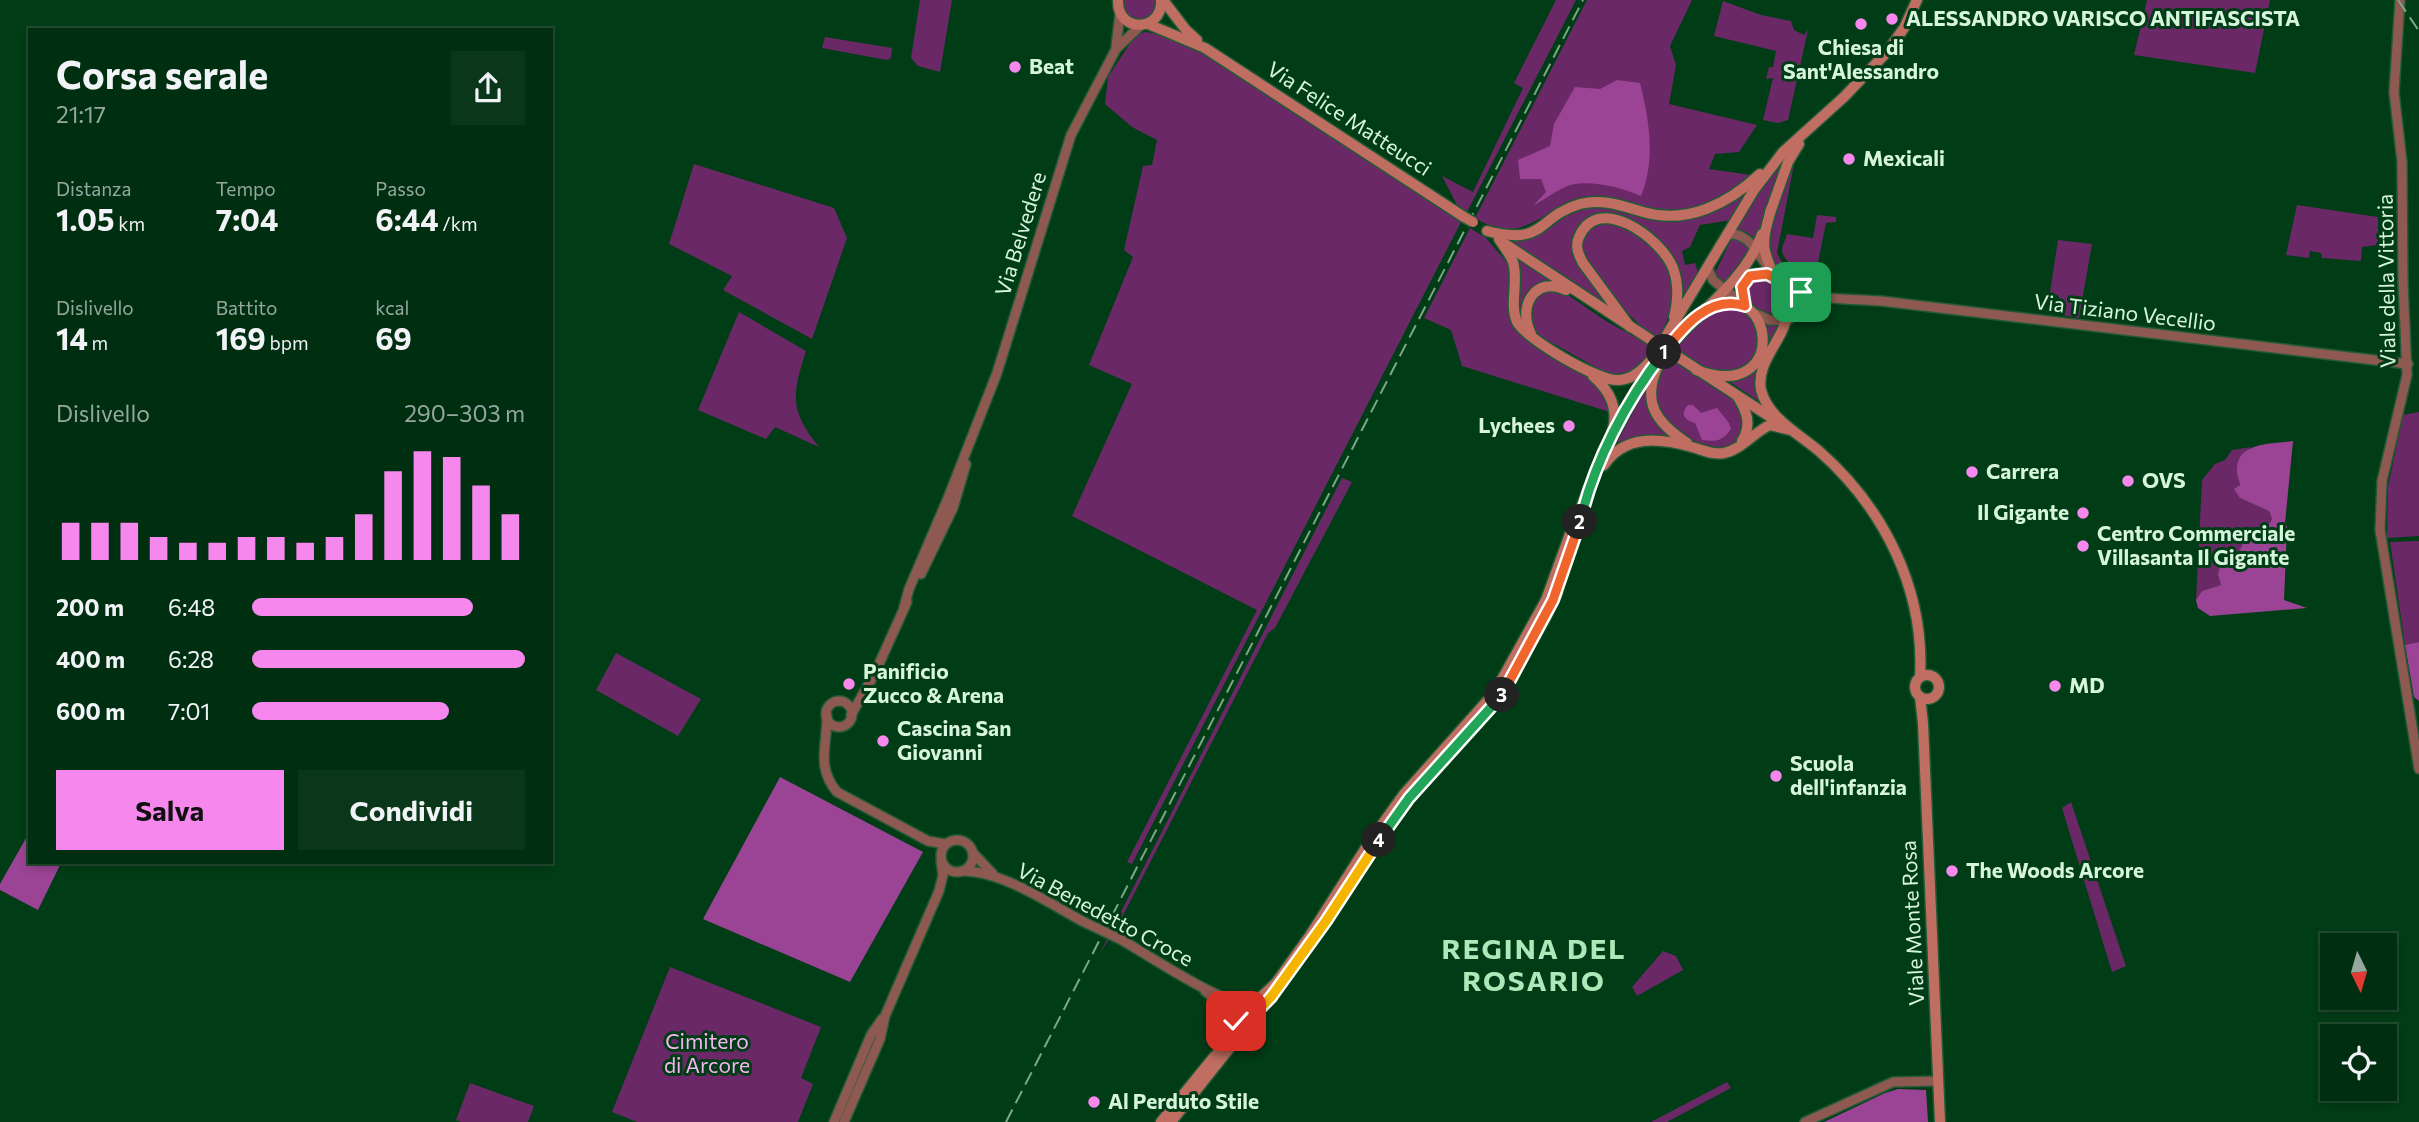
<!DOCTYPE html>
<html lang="it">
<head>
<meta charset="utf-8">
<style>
	:root { --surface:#002e10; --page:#0a3619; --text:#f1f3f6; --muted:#95a89f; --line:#224a30; --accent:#f688ed }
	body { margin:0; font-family:Commissioner,sans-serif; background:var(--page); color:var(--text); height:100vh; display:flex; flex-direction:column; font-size:26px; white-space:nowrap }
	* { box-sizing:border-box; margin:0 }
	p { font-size:23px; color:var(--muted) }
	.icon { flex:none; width:38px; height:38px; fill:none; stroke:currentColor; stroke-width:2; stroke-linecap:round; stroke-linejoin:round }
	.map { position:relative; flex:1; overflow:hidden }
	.details { position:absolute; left:28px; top:28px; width:525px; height:836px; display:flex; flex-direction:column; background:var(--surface); border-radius:0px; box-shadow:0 4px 10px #0003,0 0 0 2px var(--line) }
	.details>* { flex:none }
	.needle { width:46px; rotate:175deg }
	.tools { position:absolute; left:2320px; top:933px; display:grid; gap:14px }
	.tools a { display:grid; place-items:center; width:77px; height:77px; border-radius:0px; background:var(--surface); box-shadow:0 4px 10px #0003,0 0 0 2px var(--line); font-size:35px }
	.pin { position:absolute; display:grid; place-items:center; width:60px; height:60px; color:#fff; margin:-30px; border-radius:14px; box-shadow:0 4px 10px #0006 }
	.km { position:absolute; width:35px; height:35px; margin:-18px; border-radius:50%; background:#222; color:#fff; font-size:19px; line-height:35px; text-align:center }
	.round { display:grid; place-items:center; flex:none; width:74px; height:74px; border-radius:0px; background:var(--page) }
	.headline { display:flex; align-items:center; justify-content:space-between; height:119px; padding:0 28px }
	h1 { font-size:38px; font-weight:700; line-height:52px }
	.figures { display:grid; grid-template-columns:repeat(3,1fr); gap:10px; height:119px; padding:7px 28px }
	.figures div { display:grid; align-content:center }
	.figures b { font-size:30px; font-weight:700 }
	.figures small { font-size:19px; font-weight:400 }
	.figures p { font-size:19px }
	.chart { height:196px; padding:14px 28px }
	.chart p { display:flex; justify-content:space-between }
	.chart svg { width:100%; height:126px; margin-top:7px; stroke:var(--accent); stroke-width:6 }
	.cta { display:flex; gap:14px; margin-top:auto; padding:14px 28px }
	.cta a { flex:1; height:80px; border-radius:0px; background:var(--accent); color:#111; font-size:28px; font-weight:700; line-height:80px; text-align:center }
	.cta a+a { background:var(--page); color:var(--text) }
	ul { padding:0 28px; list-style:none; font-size:23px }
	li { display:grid; grid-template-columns:112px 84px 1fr; align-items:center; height:52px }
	li i { height:18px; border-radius:9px; background:var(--accent) }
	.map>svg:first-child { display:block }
</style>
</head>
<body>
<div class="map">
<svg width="2419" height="1122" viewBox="0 0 2419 1122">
	<rect width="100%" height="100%" fill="#003d16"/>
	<!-- green -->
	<g fill="#6a2966">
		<path d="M 920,0 L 952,0 L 940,72 L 918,66 L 911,58 Z"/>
		<path d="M 1121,0 L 1157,0 C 1153,20 1143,26 1125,15 Z"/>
		<path d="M 1556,0 L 1576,0 L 1467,212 L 1457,205 L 1442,176 L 1473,192 L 1523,88 L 1514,83 Z"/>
		<path d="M 1587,0 L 1692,0 L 1670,46 L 1676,65 L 1669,104 L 1757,125 L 1739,152 L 1715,154 L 1709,169 L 1751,175 C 1723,196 1690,218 1653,210 C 1632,206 1605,195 1584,197 C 1578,198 1570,203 1564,206 C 1530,222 1514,242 1475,218 Z"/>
		<path d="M 2147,0 L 2270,0 L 2255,73 L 2134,55 Z"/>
		<path d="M 1723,1 L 1761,15 L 1791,21 L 1794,30 L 1804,35 L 1808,30 L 1788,120 L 1778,123 L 1763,120 L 1773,78 L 1766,79 L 1769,67 L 1773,67 L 1776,51 L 1714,36 Z"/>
		<path d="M 1146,32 L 1163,35 L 1190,45 L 1461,222 L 1132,864 L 1127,862 L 1257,610 L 1072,516 L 1132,384 L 1089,365 L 1133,257 L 1124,250 L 1143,166 L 1152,165 L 1157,140 L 1132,127 L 1105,104 L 1108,77 L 1136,34 Z"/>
		<path d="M 825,37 L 892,48 L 891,58 L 887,60 L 822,48 Z"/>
		<path d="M 1795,159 L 1777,253 C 1790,278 1804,285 1830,288 L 1828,292 C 1736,284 1773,217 1793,160 Z"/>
		<path d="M 1782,163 L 1756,239 L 1746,232 L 1736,230 L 1766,180 Z"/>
		<path d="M 694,164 L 834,208 L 847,238 L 812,339 L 723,290 L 732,276 L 669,244 Z"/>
		<path d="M 1747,191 L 1732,220 L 1700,225 L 1690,247 L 1682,251 L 1685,265 L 1695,263 L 1699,276 L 1680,305 C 1665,252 1667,223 1603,216 L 1573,244 L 1610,307 L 1507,240 C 1517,238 1528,240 1538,235 C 1558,226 1570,206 1595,206 C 1612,205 1625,213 1641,217 C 1680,227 1716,214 1747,191 Z"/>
		<path d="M 2297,205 L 2378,217 L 2378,245 L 2362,247 L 2361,261 L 2322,258 L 2321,253 L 2310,251 L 2309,258 L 2286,255 Z"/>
		<path d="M 1817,215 L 1836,217 L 1836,222 L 1826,223 L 1814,282 C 1804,278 1794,272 1792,262 L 1788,262 C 1777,249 1784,246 1787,234 L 1813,238 Z"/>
		<path d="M 1611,223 C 1620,226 1634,228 1642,235 C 1676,264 1681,299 1659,337 L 1642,327 L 1617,303 L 1583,258 L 1580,247 L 1586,231 L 1598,224 Z"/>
		<path d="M 1470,228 L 1486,238 L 1511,267 L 1522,334 L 1531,343 L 1590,378 L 1602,388 L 1613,413 L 1462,366 L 1451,330 L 1424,318 Z"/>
		<path d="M 1732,238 L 1739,238 L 1750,249 L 1750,253 L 1725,283 C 1719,282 1716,278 1715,273 Z"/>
		<path d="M 2058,240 L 2092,244 L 2079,318 L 2056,314 L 2059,296 L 2050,292 Z"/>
		<path d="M 1514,256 L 1555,283 L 1525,300 L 1519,316 Z"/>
		<path d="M 1761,277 C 1777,279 1788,304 1779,317 C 1760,315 1746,306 1747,286 L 1755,278 Z"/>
		<path d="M 1551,290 L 1562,291 L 1606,321 L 1655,348 C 1641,366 1629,377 1606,373 L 1545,339 L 1532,329 L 1529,306 L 1542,292 Z"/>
		<path d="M 1729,306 C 1735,308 1744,310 1749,315 C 1765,332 1761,365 1736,372 C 1716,377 1687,359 1672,346 L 1710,310 Z"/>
		<path d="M 739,312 L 806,351 C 792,395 789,409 819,447 L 775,427 L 766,439 L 698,410 Z"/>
		<path d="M 1763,321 L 1780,324 L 1761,368 L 1762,401 L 1760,402 L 1727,380 C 1751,365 1778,355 1763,321 Z"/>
		<path d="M 1666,356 C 1682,366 1725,389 1735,401 C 1749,419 1745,447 1718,449 C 1709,449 1699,444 1692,440 C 1652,422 1647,394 1666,356 Z"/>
		<path d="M 1647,386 L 1650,411 L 1669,436 L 1639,436 L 1619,443 L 1617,442 Z"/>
		<path d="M 2419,412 L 2419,536 L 2387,538 L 2388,487 L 2403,415 Z"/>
		<path d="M 2251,447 C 2230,464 2241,475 2240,498 L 2269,511 L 2272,519 L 2265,532 L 2243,543 L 2239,552 L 2218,575 L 2221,585 L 2202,591 L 2196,600 L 2202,480 L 2215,464 L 2225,460 L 2232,450 Z"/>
		<path d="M 1342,478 L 1352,482 L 1275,628 L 1268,633 L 1119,923 L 1099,955 Z"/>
		<path d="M 2419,541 L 2419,642 L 2405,645 L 2390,542 Z"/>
		<path d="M 616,653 L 701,699 L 678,736 L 596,690 Z"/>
		<path d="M 2071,802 L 2126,966 L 2112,972 L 2062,808 Z"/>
		<path d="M 1663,951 L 1676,956 L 1683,970 L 1637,996 L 1632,987 Z"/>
		<path d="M 670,967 L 821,1027 L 801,1078 L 813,1084 L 798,1122 L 637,1122 L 612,1112 Z"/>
		<path d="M 1727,1082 L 1731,1088 L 1667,1122 L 1651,1122 Z"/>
		<path d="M 470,1083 L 534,1106 L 528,1122 L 461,1122 L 456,1120 Z"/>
	</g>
	<!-- forest -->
	<g fill="#9b4495">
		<path d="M 1617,80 L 1640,83 C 1649,119 1656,159 1641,196 C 1621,187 1583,177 1563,188 C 1553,193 1543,200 1533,206 L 1546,192 L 1541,179 L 1520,179 L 1518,160 L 1550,146 L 1554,124 L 1575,87 L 1600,89 Z"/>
		<path d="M 1688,405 L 1693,405 L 1701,413 L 1717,408 L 1729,423 L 1731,429 C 1723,441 1716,442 1702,440 L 1695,423 C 1684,420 1680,414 1688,405 Z"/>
		<path d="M 2293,441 L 2285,523 L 2287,527 L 2284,600 L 2307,608 L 2210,616 L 2198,608 L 2196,600 L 2202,591 L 2221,585 L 2218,575 L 2220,566 L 2227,563 L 2239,552 L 2243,543 L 2265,532 L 2272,519 L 2269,511 L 2240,498 L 2234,489 L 2240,485 C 2239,480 2236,473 2237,468 C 2238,441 2275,444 2293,441 Z"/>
		<path d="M 2419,642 L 2419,701 L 2414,697 L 2405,645 Z"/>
		<path d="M 780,777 L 923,852 L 850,982 L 703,919 Z"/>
		<path d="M 30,831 L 30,863 L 61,863 L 38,910 L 0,890 L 0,884 Z"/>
		<path d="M 1898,1089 L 1926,1090 L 1928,1122 L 1824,1122 L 1885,1093 Z"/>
	</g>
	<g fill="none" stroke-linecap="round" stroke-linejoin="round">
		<!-- tertiary casing -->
		<g stroke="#225a36" stroke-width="12">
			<g id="tertiary">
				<path d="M 2400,0 L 2394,92 L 2402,162 L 2403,282 L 2407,375 L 2382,481 L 2380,530 L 2419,769"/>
				<path d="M 1116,47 L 1120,13"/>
				<path d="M 1729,234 C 1749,233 1757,253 1768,267"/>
				<path d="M 1708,269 L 1713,280 L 1745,306"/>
				<path d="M 1745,306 C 1743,297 1739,283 1750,276 C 1771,263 1791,291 1810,295 C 1830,300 1859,299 1881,301 L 2408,364"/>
				<path d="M 1756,314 L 1770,320 L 1787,321 L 1803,307 L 1823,299"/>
				<path d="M 921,574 L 953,508 L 966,464"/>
				<path d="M 904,607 L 909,589 L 948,498 L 997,373 L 1071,135 L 1116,49 L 1141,25"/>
				<circle cx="839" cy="714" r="13"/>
				<path d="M 851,715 L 874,675 L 907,602"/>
				<path d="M 827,716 C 827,746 816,767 837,792 L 928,841 L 945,844"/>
				<circle cx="957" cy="856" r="16"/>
				<path d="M 973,853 L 993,874"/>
				<path d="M 962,871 C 1002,871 1047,902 1082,921"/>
				<path d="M 1122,940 C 1146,954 1217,1001 1241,1002"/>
				<path d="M 1205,991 L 1226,1008 L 1232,1016"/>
				<path d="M 834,1122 L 871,1035 L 882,1019"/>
				<path d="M 844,1122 L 880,1039 L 885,1016 L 939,891 L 943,875 L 941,861"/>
				<path d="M 1805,1122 L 1893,1082 L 1938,1081"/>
			</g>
		</g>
		<!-- secondary casing -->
		<g stroke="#225a36" stroke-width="13">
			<g id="secondary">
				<path d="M 1118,0 C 1117,34 1163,32 1161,0"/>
				<path d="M 1163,0 L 1186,30 L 1197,40"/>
				<path d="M 1148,24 L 1205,48 L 1464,217"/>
				<path d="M 1771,209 C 1768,222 1762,237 1765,251 C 1769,273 1786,287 1787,310 C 1788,337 1755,360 1761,390 C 1768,418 1799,434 1819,451 C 1884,508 1925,590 1920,677"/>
				<path d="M 1770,213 L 1788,162 L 1799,144"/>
				<path d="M 1487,231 C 1547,246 1536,217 1580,204 C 1603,198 1622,206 1643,212 C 1688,225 1729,203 1760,174"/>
				<path d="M 1499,239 C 1504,247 1510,254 1513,262 C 1519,282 1509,303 1517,322 C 1526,339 1599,382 1619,380 C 1633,379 1642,370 1651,360"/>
				<path d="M 1505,244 L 1648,338"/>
				<path d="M 1630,327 L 1583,263 C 1578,254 1575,246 1579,237 C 1598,192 1661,238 1673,268 C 1679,284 1678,301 1674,317"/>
				<path d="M 1531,334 C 1517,307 1535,275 1566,290"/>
				<path d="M 1672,353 L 1778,422"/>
				<path d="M 1661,356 C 1693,315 1744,284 1762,234"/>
				<path d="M 1658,366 C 1641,403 1657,423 1687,443"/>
				<path d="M 1696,370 C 1791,405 1775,273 1708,309"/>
				<path d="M 1593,376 C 1610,391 1618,407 1613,430"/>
				<path d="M 1738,397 C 1747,412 1752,425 1742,441"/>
				<path d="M 1604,465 C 1625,434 1660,438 1692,447 C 1703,450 1712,455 1724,453 C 1741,450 1754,432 1770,425 L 1790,430"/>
				<circle cx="1927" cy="687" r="12"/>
				<path d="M 1500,696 L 1544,620 L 1557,593"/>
				<path d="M 1920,697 L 1923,723 L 1940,1122"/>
				<path d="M 1409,798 L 1479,721"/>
				<path d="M 1362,867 L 1396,815"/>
				<path d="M 1246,1003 L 1261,997 L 1276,983 L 1309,937 L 1369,843 L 1404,794 L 1495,692 L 1546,600 L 1574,523 L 1611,439 L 1669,331 L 1754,190 L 1783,152 L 1844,97 L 1887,52 L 1904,28 L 1917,0"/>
				<path d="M 1252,1017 L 1252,1008 L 1245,1003 L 1237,1003 L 1232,1009 L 1234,1020 L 1240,1023 L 1246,1023 L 1271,997"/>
				<path d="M 1161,1122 L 1213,1058 L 1232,1038 L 1235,1028 L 1233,1019"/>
				<path d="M 1171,1122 L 1229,1049"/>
			</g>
		</g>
		<!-- tertiary -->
		<use href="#tertiary" stroke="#8d5951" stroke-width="9"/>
		<!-- secondary -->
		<use href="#secondary" stroke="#bf6e61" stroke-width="10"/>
		<!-- rail -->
		<g stroke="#7ca688" stroke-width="2" stroke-dasharray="14 7" stroke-linecap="butt">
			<path d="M 2398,0 L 2419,31"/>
			<path d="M 1006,1122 L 1583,0"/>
		</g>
		<!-- tertiary-bridge casing -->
		<g stroke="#225a36" stroke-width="12" stroke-linecap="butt">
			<path id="tertiary-bridge" d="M 1082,921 L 1122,940"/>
		</g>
		<!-- secondary-bridge casing -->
		<g stroke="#225a36" stroke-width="13" stroke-linecap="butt">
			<g id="secondary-bridge">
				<path d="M 1464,217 L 1473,222"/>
				<path d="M 1648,338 L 1672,353"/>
			</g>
		</g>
		<!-- tertiary-bridge -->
		<use href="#tertiary-bridge" stroke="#8d5951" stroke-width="9"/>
		<!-- secondary-bridge -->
		<use href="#secondary-bridge" stroke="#bf6e61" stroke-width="10"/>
	</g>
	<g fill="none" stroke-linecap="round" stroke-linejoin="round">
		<!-- split-1 casing -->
		<g stroke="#fff" stroke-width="14">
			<path id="split-1" d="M 1664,352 C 1683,327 1710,294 1745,306 L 1742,287 L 1750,276 L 1767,274 L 1801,292"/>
		</g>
		<!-- split-2 casing -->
		<g stroke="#fff" stroke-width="14">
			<path id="split-2" d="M 1580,522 C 1594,462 1626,401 1664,352"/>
		</g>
		<!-- split-3 casing -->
		<g stroke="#fff" stroke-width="14">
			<path id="split-3" d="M 1502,695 L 1553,600 L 1580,522"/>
		</g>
		<!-- split-4 casing -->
		<g stroke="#fff" stroke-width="14">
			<path id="split-4" d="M 1379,840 L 1409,798 L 1502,695"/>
		</g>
		<!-- split-5 casing -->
		<g stroke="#fff" stroke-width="14">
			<path id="split-5" d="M 1271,997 L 1326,921 L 1379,840"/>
		</g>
		<!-- split-6 casing -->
		<g stroke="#fff" stroke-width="14">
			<path id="split-6" d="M 1236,1021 L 1247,1022 L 1271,997"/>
		</g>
		<!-- split-1 -->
		<use href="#split-1" stroke="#f0652b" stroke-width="9"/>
		<!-- split-2 -->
		<use href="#split-2" stroke="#22a559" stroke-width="9"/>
		<!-- split-3 -->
		<use href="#split-3" stroke="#f0652b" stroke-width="9"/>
		<!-- split-4 -->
		<use href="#split-4" stroke="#22a559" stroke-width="9"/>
		<!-- split-5 -->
		<use href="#split-5" stroke="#f5b400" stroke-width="9"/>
		<!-- split-6 -->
		<use href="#split-6" stroke="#f5b400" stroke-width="9"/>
	</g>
	<!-- markers -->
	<g fill="#f688ed" stroke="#003d16" stroke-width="2.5">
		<circle cx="1892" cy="19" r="7"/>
		<circle cx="1861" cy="24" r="7"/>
		<circle cx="1015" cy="67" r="7"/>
		<circle cx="1849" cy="159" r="7"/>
		<circle cx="1569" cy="426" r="7"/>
		<circle cx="1972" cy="472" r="7"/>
		<circle cx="2128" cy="481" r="7"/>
		<circle cx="2083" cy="513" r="7"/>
		<circle cx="2083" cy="546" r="7"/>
		<circle cx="849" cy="684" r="7"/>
		<circle cx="2055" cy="686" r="7"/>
		<circle cx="883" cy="741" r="7"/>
		<circle cx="1776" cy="776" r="7"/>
		<circle cx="1952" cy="871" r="7"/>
		<circle cx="1094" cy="1102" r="7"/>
	</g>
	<g text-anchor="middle" stroke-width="6" stroke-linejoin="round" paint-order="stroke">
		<!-- poi labels -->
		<g font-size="21" font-weight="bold" fill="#d7f4dc" stroke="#003d16" text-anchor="start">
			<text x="1906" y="26">ALESSANDRO VARISCO ANTIFASCISTA</text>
			<text x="1861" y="55" text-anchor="middle">Chiesa di<tspan x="1861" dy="24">Sant'Alessandro</tspan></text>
			<text x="1029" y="74">Beat</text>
			<text x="1863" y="166">Mexicali</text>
			<text x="1555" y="433" text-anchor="end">Lychees</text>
			<text x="1986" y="479">Carrera</text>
			<text x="2142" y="488">OVS</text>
			<text x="2069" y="520" text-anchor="end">Il Gigante</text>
			<text x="2097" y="541">Centro Commerciale<tspan x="2097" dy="24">Villasanta Il Gigante</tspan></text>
			<text x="863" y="679">Panificio<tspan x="863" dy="24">Zucco &amp; Arena</tspan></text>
			<text x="2069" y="693">MD</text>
			<text x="897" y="736">Cascina San<tspan x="897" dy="24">Giovanni</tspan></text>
			<text x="1790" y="771">Scuola<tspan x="1790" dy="24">dell'infanzia</tspan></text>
			<text x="1966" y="878">The Woods Arcore</text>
			<text x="1108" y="1109">Al Perduto Stile</text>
		</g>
		<!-- street labels -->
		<g font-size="21" fill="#d7f4dc" stroke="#003d16">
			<text transform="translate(1349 119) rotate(33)" y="7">Via Felice Matteucci</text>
			<text transform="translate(1021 234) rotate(-73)" y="7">Via Belvedere</text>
			<text transform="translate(2387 281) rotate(-91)" y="7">Viale della Vittoria</text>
			<text transform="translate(2125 313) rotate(7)" y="7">Via Tiziano Vecellio</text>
			<text transform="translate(1105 915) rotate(28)" y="7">Via Benedetto Croce</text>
			<text transform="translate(1913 923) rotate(-93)" y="7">Viale Monte Rosa</text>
		</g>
		<!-- park labels -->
		<g font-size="21" fill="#f8b4f1" stroke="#003d16">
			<text x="707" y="1049">Cimitero<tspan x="707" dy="24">di Arcore</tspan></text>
		</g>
		<!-- district labels -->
		<g font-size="28" font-weight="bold" letter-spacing="2" fill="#ade8b9" stroke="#003d16">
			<text x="1534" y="959">REGINA DEL<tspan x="1534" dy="32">ROSARIO</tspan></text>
		</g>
	</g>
</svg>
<div class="tools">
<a><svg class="needle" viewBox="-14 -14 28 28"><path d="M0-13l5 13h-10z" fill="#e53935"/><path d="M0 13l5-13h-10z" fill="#95a89f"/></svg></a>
<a><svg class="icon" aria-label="locate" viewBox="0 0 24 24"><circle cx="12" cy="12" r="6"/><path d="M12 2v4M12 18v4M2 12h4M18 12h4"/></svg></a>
</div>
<div class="pin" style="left:1801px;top:292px;background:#1e9e55"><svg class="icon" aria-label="arrive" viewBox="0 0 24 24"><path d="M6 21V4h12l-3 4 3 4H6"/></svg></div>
<div class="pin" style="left:1236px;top:1021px;background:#d93025"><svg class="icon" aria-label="check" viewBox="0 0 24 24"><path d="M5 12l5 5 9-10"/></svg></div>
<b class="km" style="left:1664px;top:352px">1</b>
<b class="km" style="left:1580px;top:522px">2</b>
<b class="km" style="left:1502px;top:695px">3</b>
<b class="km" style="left:1379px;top:840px">4</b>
<section class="details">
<div class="headline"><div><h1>Corsa serale</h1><p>21:17</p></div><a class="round"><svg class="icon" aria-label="share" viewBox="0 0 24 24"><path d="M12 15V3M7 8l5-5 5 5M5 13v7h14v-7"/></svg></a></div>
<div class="figures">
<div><p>Distanza</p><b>1.05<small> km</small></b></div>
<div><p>Tempo</p><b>7:04</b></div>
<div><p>Passo</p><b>6:44<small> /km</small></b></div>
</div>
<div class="figures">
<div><p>Dislivello</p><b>14<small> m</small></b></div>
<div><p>Battito</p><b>169<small> bpm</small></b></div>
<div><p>kcal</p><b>69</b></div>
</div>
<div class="chart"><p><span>Dislivello</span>290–303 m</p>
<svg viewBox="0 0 160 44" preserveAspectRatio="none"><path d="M5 44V31M15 44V31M25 44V31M35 44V36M45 44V38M55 44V38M65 44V36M75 44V36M85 44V38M95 44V36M105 44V28M115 44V13M125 44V6M135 44V8M145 44V18M155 44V28"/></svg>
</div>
<ul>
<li><b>200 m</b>6:48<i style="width:81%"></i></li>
<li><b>400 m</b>6:28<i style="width:100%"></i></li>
<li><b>600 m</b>7:01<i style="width:72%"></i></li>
</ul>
<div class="cta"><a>Salva</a><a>Condividi</a></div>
</section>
</div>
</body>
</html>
